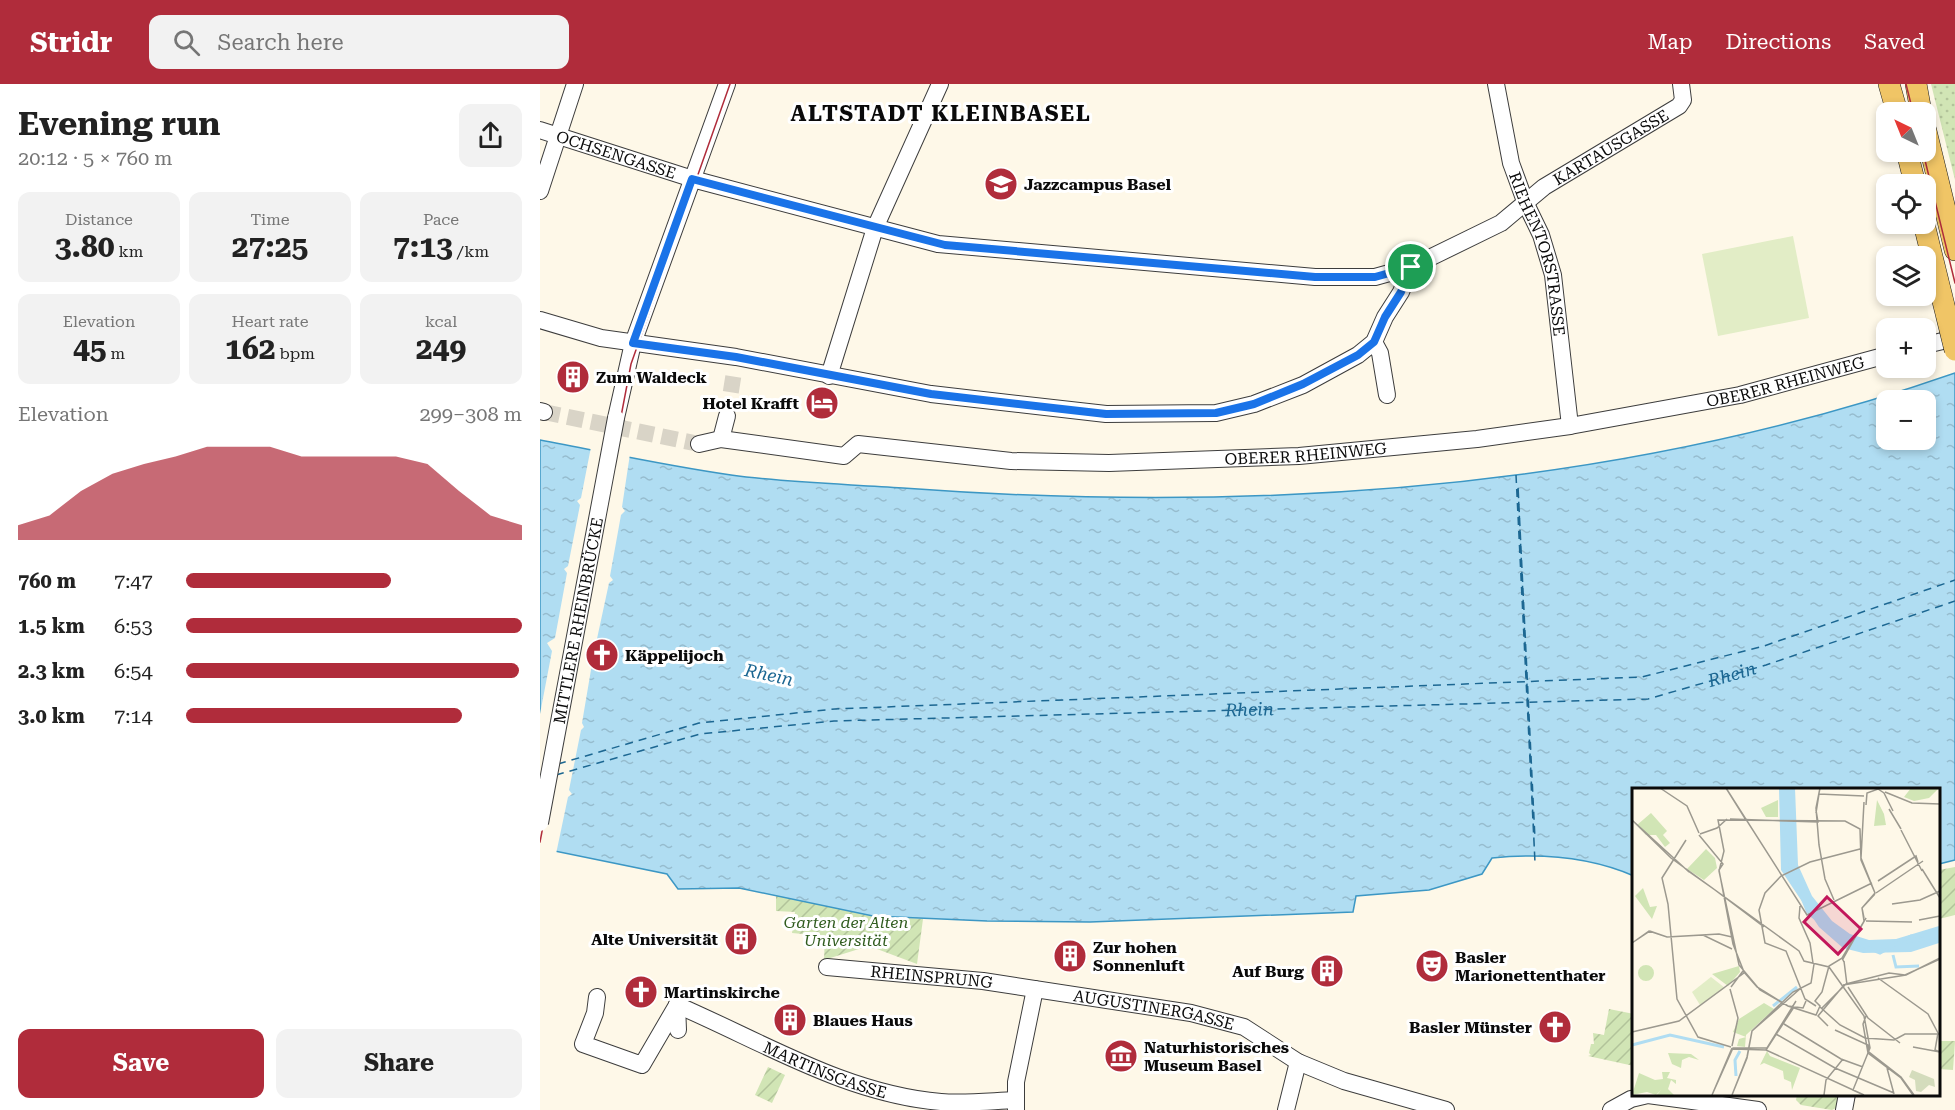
<!DOCTYPE html>
<html lang="en">
<head>
<meta charset="utf-8">
<style>
	:root { --surface:#fff; --page:#f2f2f2; --text:#222; --muted:#767676; --accent:#b02c3b }
	body { margin:0; font-family:"Roboto Serif",serif; background:var(--page); color:var(--text); height:100vh; display:flex; flex-direction:column; font-size:22px; white-space:nowrap }
	* { box-sizing:border-box; margin:0 }
	p { font-size:20px; color:var(--muted) }
	.icon { flex:none; width:33px; height:33px; fill:none; stroke:currentColor; stroke-width:2; stroke-linecap:round; stroke-linejoin:round }
	.map { position:relative; flex:1; overflow:hidden }
	.details { display:flex; flex-direction:column; background:var(--surface); width:540px }
	.details>* { flex:none }
	.needle { width:39px; rotate:317deg }
	.tools { position:absolute; left:1336px; top:18px; display:grid; gap:12px }
	.tools a { display:grid; place-items:center; width:60px; height:60px; border-radius:12px; background:var(--surface); box-shadow:0 3px 9px #0003; font-size:30px }
	.pin { position:absolute; display:grid; place-items:center; width:51px; height:51px; color:#fff; margin:-26px; border:3px solid #fff; border-radius:50%; box-shadow:0 2px 6px #0007 }
	.round { display:grid; place-items:center; flex:none; width:63px; height:63px; border-radius:12px; background:var(--page) }
	.head { display:flex; align-items:center; justify-content:space-between; height:102px; padding:0 18px }
	h1 { font-size:33px; font-weight:700; line-height:45px }
	.figures { display:grid; grid-template-columns:repeat(3,1fr); gap:9px; height:102px; padding:6px 18px }
	.figures div { display:grid; align-content:center; border-radius:12px; background:var(--page); text-align:center }
	.figures b { font-size:30px; font-weight:700 }
	.figures small { font-size:16px; font-weight:400 }
	.figures p { font-size:16px }
	.chart { height:168px; padding:12px 18px }
	.chart p { display:flex; justify-content:space-between }
	.chart svg { width:100%; height:108px; margin-top:6px; fill:var(--accent); opacity:.7 }
	.button { display:flex; gap:12px; margin-top:auto; padding:12px 18px }
	.button a { flex:1; height:69px; border-radius:12px; background:var(--accent); color:#fff; font-size:24px; font-weight:700; line-height:69px; text-align:center }
	.button a+a { background:var(--page); color:var(--text) }
	ul { padding:0 18px; list-style:none; font-size:20px }
	li { display:grid; grid-template-columns:96px 72px 1fr; align-items:center; height:45px }
	li i { height:15px; border-radius:8px; background:var(--accent) }
	header { display:flex; align-items:center; gap:36px; box-sizing:border-box; height:84px; padding:0 30px; background:var(--accent); color:#fff }
	header strong { font-size:28px }
	nav { display:flex; gap:33px; margin-inline-start:auto; font-size:21px }
	.search { width:420px; height:54px; background:var(--page); display:flex; align-items:center; gap:15px; box-sizing:border-box; padding:0 21px; border-radius:12px; color:var(--muted); font-size:22px }
	main { display:flex; flex:1; min-height:0 }
	.map>svg:first-child { display:block }
</style>
</head>
<body>
<header>
<strong>Stridr</strong>
<div class="search"><svg class="icon" aria-label="search" viewBox="0 0 24 24"><circle cx="10" cy="10" r="6"/><path d="M15 15l6 6"/></svg>Search here</div>
<nav><a>Map</a><a>Directions</a><a>Saved</a></nav>
</header>
<main>
<section class="details">
<div class="head"><div><h1>Evening run</h1><p>20:12 · 5 × 760 m</p></div><a class="round"><svg class="icon" aria-label="share" viewBox="0 0 24 24"><path d="M12 15V3M7 8l5-5 5 5M5 13v7h14v-7"/></svg></a></div>
<div class="figures">
<div><p>Distance</p><b>3.80<small> km</small></b></div>
<div><p>Time</p><b>27:25</b></div>
<div><p>Pace</p><b>7:13<small> /km</small></b></div>
</div>
<div class="figures">
<div><p>Elevation</p><b>45<small> m</small></b></div>
<div><p>Heart rate</p><b>162<small> bpm</small></b></div>
<div><p>kcal</p><b>249</b></div>
</div>
<div class="chart"><p><span>Elevation</span>299–308 m</p>
<svg viewBox="0 0 160 44" preserveAspectRatio="none"><path d="M0 44V38L10 34L20 24L30 17L40 13L50 10L60 6L70 6L80 6L90 10L100 10L110 10L120 10L130 13L140 24L150 34L160 38V44z"/></svg>
</div>
<ul>
<li><b>760 m</b>7:47<i style="width:61%"></i></li>
<li><b>1.5 km</b>6:53<i style="width:100%"></i></li>
<li><b>2.3 km</b>6:54<i style="width:99%"></i></li>
<li><b>3.0 km</b>7:14<i style="width:82%"></i></li>
</ul>
<div class="button"><a>Save</a><a>Share</a></div>
</section>
<div class="map">
<svg width="1415" height="1026" viewBox="0 0 1415 1026">
	<defs>
		<pattern id="grass-dots" width="8" height="8" patternUnits="userSpaceOnUse" patternTransform="scale(1.5)"><rect width="8" height="8" fill="#d1e5b5"/><path d="M2 2h.1M6 6h.1" fill="none" stroke="#b2c39a" stroke-width="1.8" stroke-linecap="round"/></pattern>
		<pattern id="garden-furrows" width="10" height="10" patternUnits="userSpaceOnUse" patternTransform="scale(1.5)"><rect width="10" height="10" fill="#d1e5b5"/><path d="M-1 1l2-2M0 10L10 0M9 11l2-2" fill="none" stroke="#b2c39a"/></pattern>
		<pattern id="water-ripples" width="26" height="14" patternUnits="userSpaceOnUse" patternTransform="scale(1.5)"><rect width="26" height="14" fill="#b0ddf2"/><path d="M2 4q2-2 4 0t4 0M15 11q2-2 4 0t4 0" fill="none" stroke="#96bcce"/></pattern>
	</defs>
	<rect width="100%" height="100%" fill="#fef8e8"/>
	<!-- grass -->
	<path fill="url(#grass-dots)" d="M 1391,0 L 1415,0 L 1415,96 Z"/>
	<!-- garden -->
	<g fill="url(#garden-furrows)">
		<path d="M 1415,783 L 1415,831 L 1399,835 L 1399,786 Z"/>
		<path d="M 236,811 L 333,832 L 383,835 L 377,880 L 337,865 L 322,864 L 284,876 L 285,852 L 252,849 L 255,828 L 236,827 Z"/>
		<path d="M 1069,925 L 1094,930 L 1094,982 L 1048,972 L 1051,971 L 1049,969 L 1051,960 L 1054,960 L 1053,949 L 1064,951 Z"/>
		<path d="M 1399,957 L 1415,957 L 1413,986 L 1399,985 Z"/>
		<path d="M 228,983 L 245,991 L 232,1019 L 215,1011 Z"/>
		<path d="M 1257,1010 L 1300,1010 L 1296,1024 L 1292,1026 L 1261,1021 L 1256,1016 Z"/>
	</g>
	<!-- pitch -->
	<path fill="#e2edc6" d="M 1253,152 L 1269,234 L 1178,252 L 1162,170 Z"/>
	<!-- water -->
	<path fill="url(#water-ripples)" stroke="#3c97c4" stroke-width="1.5" fill-rule="evenodd" d="M 1415,289 L 1415,776 L 1399,780 L 1398,705 L 1094,705 L 1094,792 C 1048,772 1001,769 952,774 L 942,790 L 889,806 L 816,812 L 813,828 L 550,838 L 447,837 L 333,832 L 199,804 L 138,805 L 127,790 L 0,764 L 0,356 C 64,368 127,382 191,391 C 248,399 306,400 363,404 C 715,430 1080,406 1415,289 ZM 1347,316 L 1386,316 L 1386,356 L 1347,356 Z"/>
	<!-- pier -->
	<path fill="#fef8e8" d="M 51,363 L 90,370 L 82,423 L 85,427 L 81,431 L 70,492 L 73,496 L 69,499 L 55,564 L 59,566 L 58,574 L 53,574 L 42,639 L 44,643 L 41,646 L 29,706 L 32,710 L 28,713 L 16,770 L 0,767 L 0,630 L 12,567 L 7,559 L 15,554 L 27,489 L 24,485 L 28,482 L 40,421 L 37,417 L 41,414 Z"/>
	<g fill="none" stroke-linecap="round" stroke-linejoin="round">
		<!-- ferry -->
		<g stroke="#1c6792" stroke-width="1.5" stroke-dasharray="8 6" stroke-linecap="butt">
			<path d="M 976,391 L 995,779 L 978,402 L 995,755"/>
			<path d="M 18,680 L 159,639 L 295,625 L 1102,593 L 1224,562 L 1415,496"/>
			<path id="s1" d="M 16,691 L 160,650 L 294,637 L 1108,615 L 1226,581 L 1415,517"/>
		</g>
		<!-- minor-tunnel -->
		<g stroke="#d9d4c7" stroke-width="16" stroke-dasharray="16 8" stroke-linecap="butt">
			<path d="M 4,328 L 159,360"/>
			<path d="M 187,332 L 194,288"/>
		</g>
		<!-- minor casing -->
		<g stroke="#3d3d3d" stroke-width="18">
			<g id="minor">
				<path id="s2" d="M 956,0 L 971,79 L 986,120 L 1001,151 L 1013,191 L 1030,342"/>
				<path id="s3" d="M 0,46 L 156,96 L 398,160 L 775,193 L 835,193 L 871,183 L 961,139 L 1004,103 L 1139,22 L 1143,16 L 1141,0"/>
				<path d="M 0,107 L 35,0"/>
				<path d="M 0,236 L 61,254 L 196,273 L 391,310 L 566,330 L 676,329 L 714,320 L 763,301 L 818,271 L 834,258 L 845,233 L 861,208 L 871,183"/>
				<path d="M 834,258 L 840,269 L 847,311"/>
				<path d="M 1386,261 L 1415,254"/>
				<path d="M 289,292 L 335,144 L 400,0"/>
				<path d="M 0,327 L 4,328"/>
				<path d="M 76,334 L 93,259 L 187,0"/>
				<path d="M 181,355 L 187,332"/>
				<path id="s4" d="M 159,360 L 181,355 L 304,372 L 318,360 L 471,377 L 569,379 L 759,372 L 937,355 L 1030,342 L 1200,311 L 1347,271"/>
				<path id="s5" d="M 287,883 L 443,897 L 651,929 L 704,943 L 758,978 L 804,997 L 906,1026"/>
				<path d="M 57,913 L 55,929 L 43,960 L 102,981 L 137,921"/>
				<path id="s6" d="M 137,921 C 223,958 306,1010 401,1018 C 425,1020 451,1017 475,1016"/>
				<path d="M 137,921 L 138,946"/>
				<path d="M 476,1025 L 476,998 L 495,905"/>
				<path d="M 746,1026 L 758,978"/>
				<path d="M 1071,1026 L 1091,1015 L 1108,1011 L 1218,1026"/>
				<path d="M 1304,1026 L 1307,1010"/>
			</g>
		</g>
		<!-- major casing -->
		<g stroke="#1b1b1b" stroke-width="22">
			<g id="major">
				<path d="M 1349,0 L 1357,28"/>
				<path d="M 1376,0 L 1381,28"/>
				<path d="M 1386,47 L 1415,166"/>
				<path d="M 1367,68 L 1375,100"/>
			</g>
		</g>
		<!-- minor -->
		<use href="#minor" stroke="#fff" stroke-width="16"/>
		<!-- major -->
		<use href="#major" stroke="#f0c566" stroke-width="21"/>
		<!-- tram -->
		<g stroke="#b02c3b" stroke-width="1.5">
			<path d="M 1366,0 L 1373,28"/>
			<path d="M 1383,68 L 1415,199"/>
			<path d="M 1404,189 L 1415,233"/>
			<path d="M 0,758 L 91,280 L 190,0"/>
		</g>
		<!-- minor-bridge casing -->
		<g stroke="#3d3d3d" stroke-width="18" stroke-linecap="butt">
			<g id="minor-bridge">
				<path id="s7" d="M 0,739 L 76,334"/>
			</g>
		</g>
		<!-- major-bridge casing -->
		<g stroke="#1b1b1b" stroke-width="22" stroke-linecap="butt">
			<path id="major-bridge" d="M 1384,140 L 1415,266"/>
		</g>
		<!-- minor-bridge -->
		<use href="#minor-bridge" stroke="#fff" stroke-width="16"/>
		<!-- major-bridge -->
		<use href="#major-bridge" stroke="#f0c566" stroke-width="21"/>
	</g>
	<g fill="none" stroke-linecap="round" stroke-linejoin="round">
		<!-- route casing -->
		<g stroke="#fff" stroke-width="12">
			<path id="route" d="M 152,95 L 405,161 L 775,193 L 835,193 L 871,183 L 861,208 L 845,233 L 834,258 L 818,271 L 763,300 L 714,320 L 676,329 L 566,330 L 391,310 L 196,273 L 93,259 Z"/>
		</g>
		<!-- route -->
		<use href="#route" stroke="#1a73e8" stroke-width="8"/>
	</g>
	<!-- icons -->
	<defs>
		<g id="university-disc" transform="scale(1.725)"><circle r="9.5" fill="#b02c3b" stroke="#fff"/><path d="M0-5L7-2L0 1L-7-2ZM-4 1L0 2.5L4 1V4Q0 6-4 4Z" fill="#fff"/></g>
		<g id="building-disc" transform="scale(1.725)"><circle r="9.5" fill="#b02c3b" stroke="#fff"/><path d="M-4-6H4V6H1V3H-1V6H-4ZM-2.5-4.3h1.7v1.8h-1.7ZM.8-4.3h1.7v1.8H.8ZM-2.5-1h1.7V.8h-1.7ZM.8-1h1.7V.8H.8Z" fill="#fff"/></g>
		<g id="hotel-disc" transform="scale(1.725)"><circle r="9.5" fill="#b02c3b" stroke="#fff"/><path d="M-6-4.5h1.5V1H6V5H4.5V3h-9V5H-6ZM-4 0a1.8 1.8 0 1 1 3.6 0ZM.5 0V-2.5h3Q6-2.5 6 0Z" fill="#fff"/></g>
		<g id="church-disc" transform="scale(1.725)"><circle r="9.5" fill="#b02c3b" stroke="#fff"/><path d="M-1.2-6h2.4v3.5h3.3v2.4h-3.3V6h-2.4V-.1h-3.3v-2.4h3.3Z" fill="#fff"/></g>
		<g id="theatre-disc" transform="scale(1.725)"><circle r="9.5" fill="#b02c3b" stroke="#fff"/><path d="M-5-5.5Q0-4 5-5.5V0Q5 5 0 6Q-5 5-5 0ZM-3.3-2.5H-1v1.5H-3.3ZM1-2.5H3.3v1.5H1ZM-2.8 1Q0 5.5 2.8 1Z" fill="#fff"/></g>
		<g id="museum-disc" transform="scale(1.725)"><circle r="9.5" fill="#b02c3b" stroke="#fff"/><path d="M0-6L6-3V-2H-6V-3ZM-5-1h2V3h-2ZM-1-1h2V3h-2ZM3-1h2V3H3ZM-6 4H6V6H-6Z" fill="#fff"/></g>
	</defs>
	<g fill-rule="evenodd">
		<use href="#university-disc" x="461" y="100"/>
		<use href="#building-disc" x="33" y="293"/>
		<use href="#hotel-disc" x="282" y="319"/>
		<use href="#church-disc" x="62" y="571"/>
		<use href="#building-disc" x="201" y="855"/>
		<use href="#building-disc" x="530" y="872"/>
		<use href="#theatre-disc" x="892" y="882"/>
		<use href="#building-disc" x="787" y="887"/>
		<use href="#church-disc" x="101" y="908"/>
		<use href="#building-disc" x="250" y="936"/>
		<use href="#church-disc" x="1015" y="943"/>
		<use href="#museum-disc" x="581" y="972"/>
	</g>
	<g text-anchor="middle" stroke-width="6" stroke-linejoin="round" paint-order="stroke">
		<!-- street labels -->
		<g font-size="16" fill="#0a0a0a" stroke="#fff">
			<text dy="6" stroke="none"><textPath href="#s3" startOffset="1124">KARTAUSGASSE</textPath></text>
			<text dy="6" stroke="none"><textPath href="#s3" startOffset="80">OCHSENGASSE</textPath></text>
			<text dy="6" stroke="none"><textPath href="#s2" startOffset="176">RIEHENTORSTRASSE</textPath></text>
			<text dy="6" stroke="none"><textPath href="#s4" startOffset="1100">OBERER RHEINWEG</textPath></text>
			<text dy="6" stroke="none"><textPath href="#s4" startOffset="614">OBERER RHEINWEG</textPath></text>
			<text dy="6" stroke="none"><textPath href="#s7" startOffset="206">MITTLERE RHEINBRÜCKE</textPath></text>
			<text dy="6" stroke="none"><textPath href="#s5" startOffset="105">RHEINSPRUNG</textPath></text>
			<text dy="6" stroke="none"><textPath href="#s5" startOffset="330">AUGUSTINERGASSE</textPath></text>
			<text dy="6" stroke="none"><textPath href="#s6" startOffset="162">MARTINSGASSE</textPath></text>
		</g>
		<!-- poi labels -->
		<g font-size="16" font-weight="bold" fill="#0a0a0a" stroke="#fff" text-anchor="start">
			<text x="484" y="106">Jazzcampus Basel</text>
			<text x="56" y="299">Zum Waldeck</text>
			<text x="259" y="325" text-anchor="end">Hotel Krafft</text>
			<text x="85" y="577">Käppelijoch</text>
			<text x="178" y="861" text-anchor="end">Alte Universität</text>
			<text x="553" y="869">Zur hohen<tspan x="553" dy="18">Sonnenluft</tspan></text>
			<text x="915" y="879">Basler<tspan x="915" dy="18">Marionettenthater</tspan></text>
			<text x="764" y="893" text-anchor="end">Auf Burg</text>
			<text x="124" y="914">Martinskirche</text>
			<text x="273" y="942">Blaues Haus</text>
			<text x="992" y="949" text-anchor="end">Basler Münster</text>
			<text x="604" y="969">Naturhistorisches<tspan x="604" dy="18">Museum Basel</tspan></text>
		</g>
		<!-- park labels -->
		<g font-size="16" font-style="italic" fill="#305c1f" stroke="#fff">
			<text x="306" y="844">Garten der Alten<tspan x="306" dy="18">Universität</tspan></text>
		</g>
		<!-- water labels -->
		<g font-size="18" font-style="italic" fill="#1c6792" stroke="#fff">
			<text dy="6" stroke="none"><textPath href="#s1" startOffset="1186">Rhein</textPath></text>
			<text transform="translate(229 591) rotate(12)" y="6">Rhein</text>
			<text dy="6" stroke="none"><textPath href="#s1" startOffset="700">Rhein</textPath></text>
		</g>
		<!-- district labels -->
		<g font-size="22" font-weight="bold" letter-spacing="1.5" fill="#0a0a0a" stroke="#fff">
			<text x="401" y="37">ALTSTADT KLEINBASEL</text>
		</g>
	</g>
	<!-- overview -->
	<g transform="translate(1092 704)">
		<rect width="308" height="308" fill="#fef8e8"/>
		<path d="M 279,0 L 307,0 L 297,10 L 282,13 L 272,9 ZM 146,12 L 146,29 L 134,29 L 129,20 ZM 245,12 L 252,26 L 254,37 L 242,38 ZM 74,61 L 83,70 L 85,80 L 72,92 L 55,81 ZM 107,178 L 108,184 L 96,198 L 80,186 ZM 132,215 L 142,221 L 114,247 L 113,259 L 105,258 L 107,251 L 114,249 L 101,244 L 107,231 ZM 135,263 L 138,268 L 168,280 L 160,302 L 159,294 L 152,291 L 151,283 L 132,275 L 128,277 Z" fill="#d1e5b5"/>
		<path d="M 280,282 L 302,291 L 303,299 L 297,297 L 289,304 L 284,303 L 283,292 L 277,289 Z" fill="#d4dcbc"/>
		<path d="M 19,25 L 35,43 L 31,47 L 38,55 L 33,59 L 24,47 L 14,47 L 5,37 ZM 11,100 L 18,119 L 25,118 L 20,131 L 3,108 ZM6 185a8 8 0 1 1 16 0a8 8 0 1 1-16 0ZM 36,265 L 59,266 L 67,272 L 57,269 L 50,272 L 49,280 L 40,276 ZM 30,284 L 38,284 L 35,290 L 44,292 L 44,296 L 39,292 L 36,301 L 42,307 L 25,307 L 29,302 L 24,307 L 15,304 L 0,307 L 7,285 L 23,292 L 31,291 Z" fill="#d1e5b5"/>
		<path d="M 79,189 L 93,200 L 68,217 L 60,204 Z" fill="#e2edc6"/>
		<path d="M 147,0 L 163,0 L 166,77 L 180,108 L 200,133 L 218,146 L 237,152 L 264,151 L 307,138 L 307,155 L 279,164 L 231,165 L 211,160 L 187,139 L 149,82 Z" fill="#b0ddf2"/>
		<path fill="none" stroke="#b0ddf2" stroke-width="3" d="M 155,30 L 155,0M 155,35 L 158,81M 160,85 L 176,125M 176,125 L 208,149 L 248,165 L 279,148 L 308,146M 274,154 L 308,148M 233,157 L 261,157M 261,167 L 264,179 L 287,178M 141,218 L 165,199M 0,257 L 38,247 L 92,259M 104,288 L 103,272 L 108,263"/>
		<path fill="none" stroke="#9c998f" stroke-width="1.5" d="M 28,0 L 55,18 L 67,45M 94,0 L 114,32M 94,0 L 175,127 L 240,95M 188,0 L 184,20 L 187,57 L 193,91 L 202,112M 253,4 L 280,15 L 308,16M 232,14 L 229,70 L 243,105M 234,17 L 235,5 L 246,1 L 252,5 L 261,23M 257,21 L 269,41M 184,25 L 187,6 L 232,8M 98,31 L 186,34 L 184,22M 0,32 L 57,84M 0,32 L 39,70 L 167,163 L 172,173 L 197,179 L 232,228 L 238,260 L 221,302 L 232,307M 86,32 L 213,33 L 228,41 L 229,72 L 243,105 L 230,120 L 232,133 L 212,169 L 197,178 L 190,204 L 183,213 L 188,218 L 184,227 L 156,218 L 128,202 L 107,177 L 87,83 L 92,63 ZM 269,42 L 290,83M 68,46 L 85,40 L 95,31M 67,47 L 91,76 L 87,82 L 101,156 L 112,184 L 125,199 L 156,218 L 171,220 L 174,213M 54,52 L 30,90 L 36,116 L 45,211 L 66,249 L 99,259M 290,81 L 308,110M 56,83 L 83,102M 246,93 L 284,68 L 286,74M 83,102 L 132,139M 244,105 L 291,73M 260,116 L 288,112 L 308,103M 168,118 L 167,130 L 178,155 L 181,175M 232,130 L 230,120 L 243,106M 287,132 L 308,128M 234,133 L 280,134M 0,155 L 17,143 L 35,149 L 87,146 L 100,149M 0,155 L 18,143 L 35,149 L 71,147 L 100,161M 211,171 L 234,130 L 210,170 L 212,174M 212,173 L 215,197M 246,190 L 296,226 L 306,245 L 303,262 L 308,264M 211,197 L 274,187 L 308,170M 99,199 L 111,183M 216,199 L 236,230 L 268,255M 98,201 L 106,230 L 100,258M 184,218 L 173,211 L 154,163 L 133,155 L 127,122 L 133,105 L 149,88 L 178,74 L 228,61M 188,219 L 208,237 L 233,250 L 262,252M 190,220 L 214,196 L 257,185 L 273,187 L 308,171M 234,228 L 231,236 L 236,265 L 269,290 L 281,307M 152,236 L 209,271 L 231,279M 196,238 L 186,228 L 212,197M 203,242 L 236,257 L 237,262M 0,244 L 47,233 L 112,185M 144,246 L 203,280 L 262,305M 262,252 L 273,246 L 308,246M 281,259 L 308,264M 101,261 L 134,262 L 232,307M 134,262 L 162,219M 237,264 L 269,289 L 282,307M 255,280 L 262,306M 80,307 L 100,260M 80,307 L 101,260 L 135,260 L 164,213M 100,307 L 115,269 L 120,243 L 169,200M 100,307 L 115,270 L 120,243 L 161,204 L 179,195 L 182,176M 192,307 L 194,292 L 211,271"/>
		<path fill="#c2185b" fill-opacity="0.15" stroke="#c2185b" stroke-width="3" d="M 195,109 L 229,141 L 206,166 L 172,134 Z"/>
		<rect width="308" height="308" fill="none" stroke="#0a0a0a" stroke-width="3"/>
	</g>
</svg>
<div class="tools">
<a><svg class="needle" viewBox="-14 -14 28 28"><path d="M0-13l5 13h-10z" fill="#e53935"/><path d="M0 13l5-13h-10z" fill="#767676"/></svg></a>
<a><svg class="icon" aria-label="locate" viewBox="0 0 24 24"><circle cx="12" cy="12" r="6"/><path d="M12 2v4M12 18v4M2 12h4M18 12h4"/></svg></a>
<a><svg class="icon" aria-label="layers" viewBox="0 0 24 24"><path d="M12 4l9 5-9 5-9-5zM3 14l9 5 9-5"/></svg></a>
<a>+</a>
<a>−</a>
</div>
<div class="pin" style="left:871px;top:183px;background:#1e9e55"><svg class="icon" aria-label="arrive" viewBox="0 0 24 24"><path d="M6 21V4h12l-3 4 3 4H6"/></svg></div>
</div>
</main>
</body>
</html>
